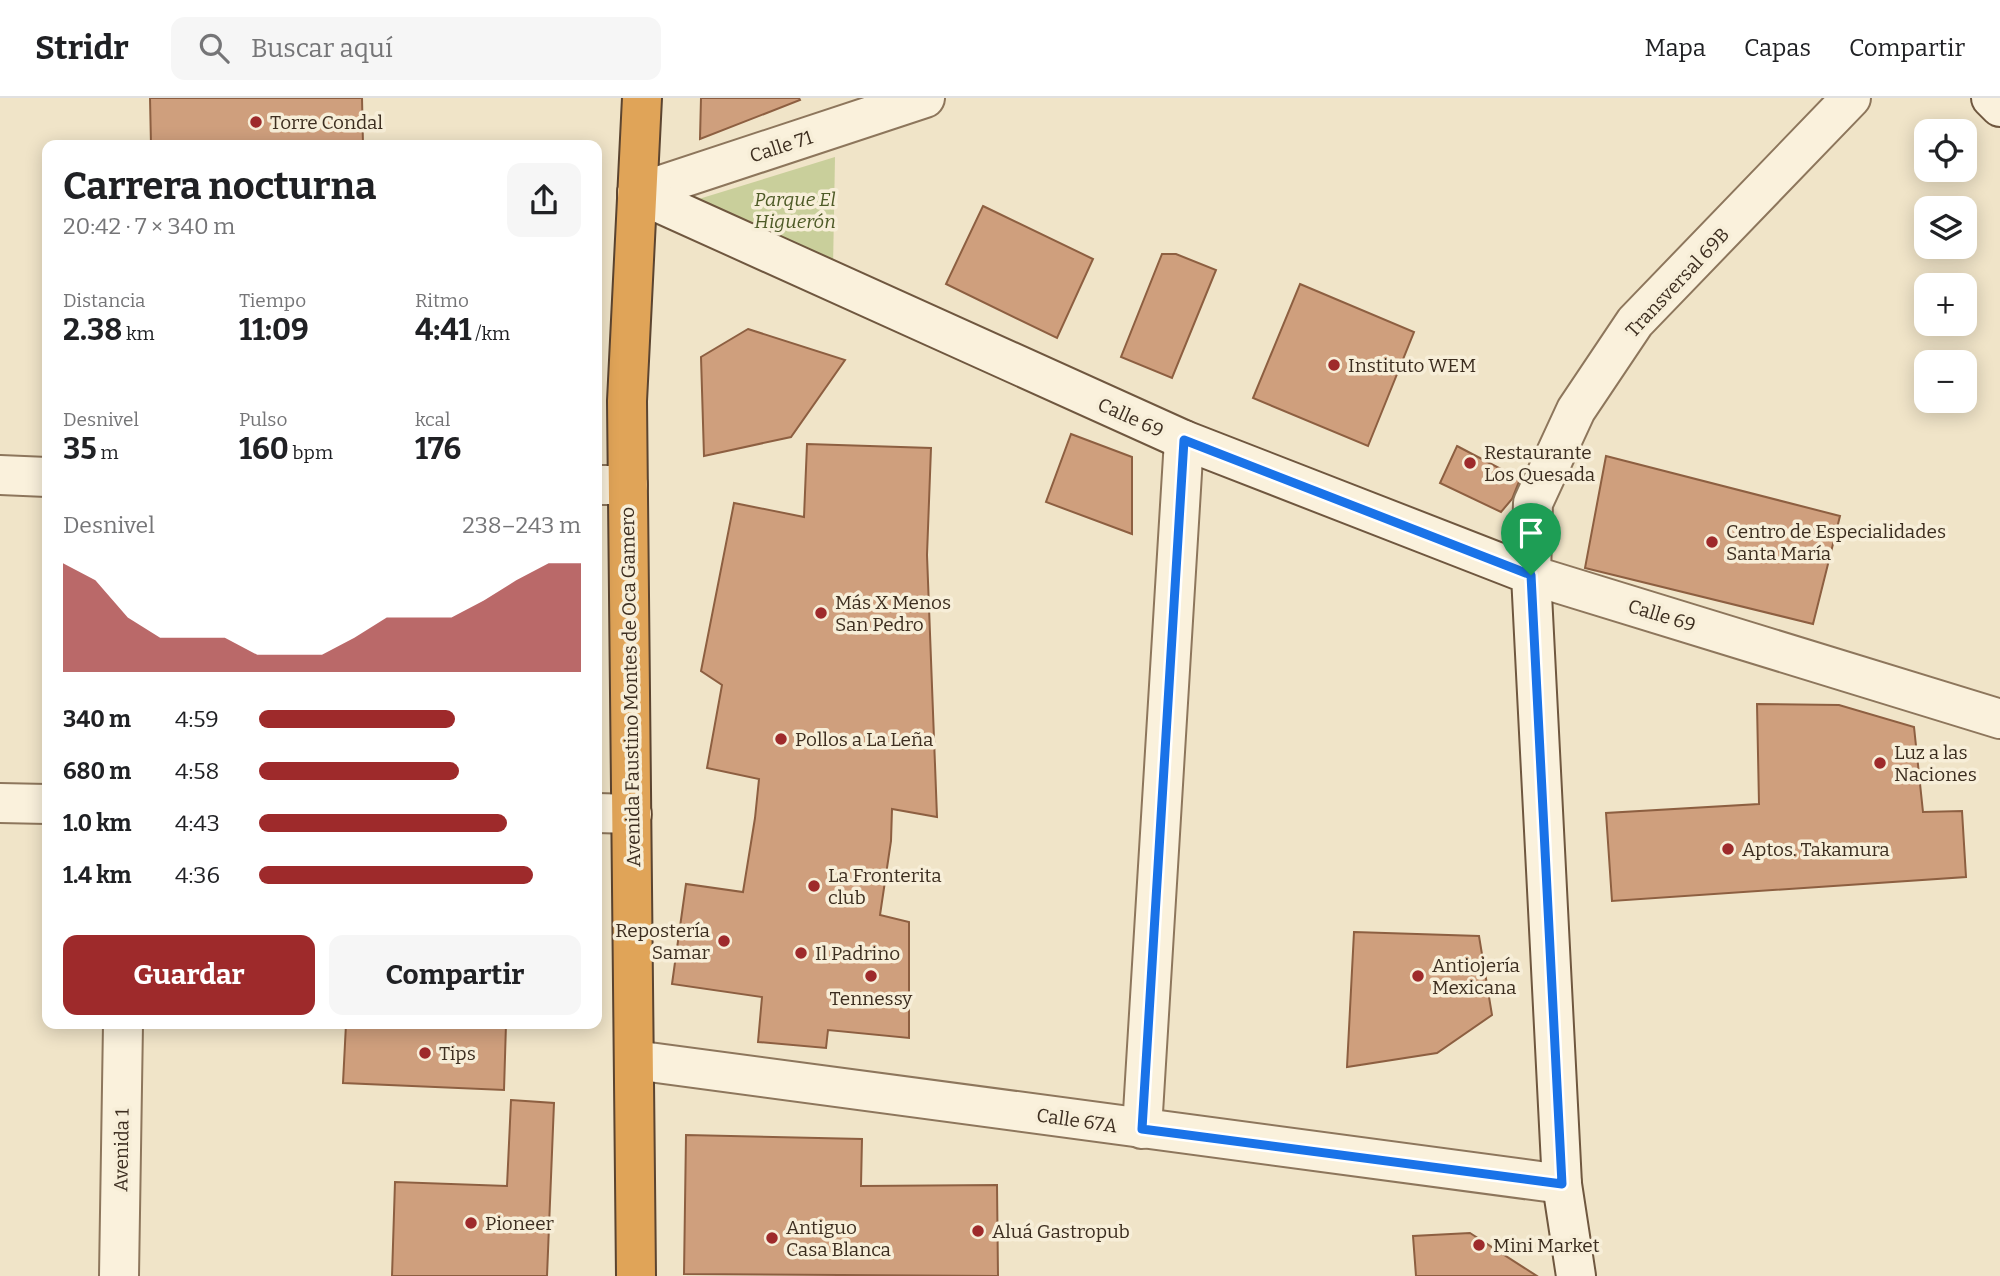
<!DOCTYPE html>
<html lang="es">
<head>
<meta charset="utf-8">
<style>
	:root { --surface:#fff; --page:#f6f6f6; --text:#202124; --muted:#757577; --line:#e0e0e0; --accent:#9e2a2b }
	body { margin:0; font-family:Bitter,serif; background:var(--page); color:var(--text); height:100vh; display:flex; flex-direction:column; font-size:26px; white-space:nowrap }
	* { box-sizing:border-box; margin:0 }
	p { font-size:23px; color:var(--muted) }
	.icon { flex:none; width:38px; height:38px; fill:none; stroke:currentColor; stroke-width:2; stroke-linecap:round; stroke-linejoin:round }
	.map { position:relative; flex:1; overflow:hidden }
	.details { position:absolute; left:42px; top:42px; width:560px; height:889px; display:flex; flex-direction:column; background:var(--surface); border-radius:14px; box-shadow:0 4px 18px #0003 }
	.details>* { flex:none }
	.tools { position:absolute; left:1914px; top:21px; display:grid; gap:14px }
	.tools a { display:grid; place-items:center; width:63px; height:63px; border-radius:14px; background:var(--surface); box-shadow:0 4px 18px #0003; font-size:35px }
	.pin { position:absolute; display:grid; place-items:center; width:60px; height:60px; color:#fff; margin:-72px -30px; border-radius:50% 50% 50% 0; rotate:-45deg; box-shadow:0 0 7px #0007 }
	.pin .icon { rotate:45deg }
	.round { display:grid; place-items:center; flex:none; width:74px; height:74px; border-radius:14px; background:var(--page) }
	.headline { display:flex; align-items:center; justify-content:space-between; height:119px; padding:0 21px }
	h1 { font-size:38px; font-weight:700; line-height:52px }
	.figures { display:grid; grid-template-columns:repeat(3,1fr); gap:10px; height:119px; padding:7px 21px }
	.figures div { display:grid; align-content:center }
	.figures b { font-size:30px; font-weight:700 }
	.figures small { font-size:19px; font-weight:400 }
	.figures p { font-size:19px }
	.chart { height:196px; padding:14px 21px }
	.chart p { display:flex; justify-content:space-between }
	.chart svg { width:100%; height:126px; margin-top:7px; fill:var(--accent); opacity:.7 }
	.action { display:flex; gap:14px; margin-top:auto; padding:14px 21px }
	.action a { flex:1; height:80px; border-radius:14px; background:var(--accent); color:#fff; font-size:28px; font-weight:700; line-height:80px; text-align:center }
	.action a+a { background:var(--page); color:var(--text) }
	ul { padding:0 21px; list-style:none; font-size:23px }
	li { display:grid; grid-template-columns:112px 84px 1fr; align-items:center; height:52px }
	li i { height:18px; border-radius:9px; background:var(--accent) }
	header { display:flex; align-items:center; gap:42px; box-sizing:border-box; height:98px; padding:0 35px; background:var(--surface); border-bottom:2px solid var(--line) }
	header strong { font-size:33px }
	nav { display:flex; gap:38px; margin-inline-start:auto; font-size:24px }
	.search { width:490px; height:63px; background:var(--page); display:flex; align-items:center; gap:18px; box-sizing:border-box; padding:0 24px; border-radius:14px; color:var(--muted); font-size:26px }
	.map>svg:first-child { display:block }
</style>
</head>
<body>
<header>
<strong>Stridr</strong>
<div class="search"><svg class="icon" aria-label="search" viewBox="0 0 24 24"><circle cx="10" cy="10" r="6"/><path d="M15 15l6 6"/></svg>Buscar aquí</div>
<nav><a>Mapa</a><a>Capas</a><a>Compartir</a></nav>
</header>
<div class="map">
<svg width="2000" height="1178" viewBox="0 0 2000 1178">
	<rect width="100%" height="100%" fill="#f0e4c8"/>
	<!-- green -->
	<path fill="#c9cf9b" d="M 835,59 L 833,171 L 689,104 Z"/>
	<!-- building -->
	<g fill="#cf9f7d" stroke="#8d5f41" stroke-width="2">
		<path d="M 150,0 L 362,0 L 363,47 L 151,47 Z"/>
		<path d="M 701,0 L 799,0 L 800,2 L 700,41 Z"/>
		<path d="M 983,108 L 1093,161 L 1057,240 L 946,186 Z"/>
		<path d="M 1162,156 L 1176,156 L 1216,172 L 1172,280 L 1121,259 Z"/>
		<path d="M 1300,186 L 1414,234 L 1368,348 L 1253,300 Z"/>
		<path d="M 748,231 L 845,262 L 791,339 L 704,358 L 701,259 Z"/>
		<path d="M 1071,336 L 1132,359 L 1132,436 L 1046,404 Z"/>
		<path d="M 807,346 L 931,350 L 927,457 L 937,719 L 892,711 L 891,743 L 880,817 L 909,824 L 909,940 L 828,932 L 826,950 L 758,944 L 762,899 L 672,886 L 686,786 L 743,794 L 755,720 L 759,681 L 707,670 L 722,587 L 701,573 L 734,405 L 804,419 Z"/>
		<path d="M 1457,348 L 1520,381 L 1512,401 L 1501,414 L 1440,385 Z"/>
		<path d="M 1606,358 L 1840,418 L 1813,526 L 1585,470 Z"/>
		<path d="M 1757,606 L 1839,607 L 1914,629 L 1923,714 L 1962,713 L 1966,779 L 1612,803 L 1606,715 L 1759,706 Z"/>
		<path d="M 1354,834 L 1479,838 L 1492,917 L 1437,955 L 1347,969 Z"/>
		<path d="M 346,926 L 506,926 L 504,992 L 343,985 Z"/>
		<path d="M 511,1002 L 554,1005 L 547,1178 L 392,1178 L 395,1084 L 507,1088 Z"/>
		<path d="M 686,1037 L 862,1041 L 861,1088 L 997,1087 L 998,1178 L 684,1176 Z"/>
		<path d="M 1470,1135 L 1537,1178 L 1416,1178 L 1413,1138 Z"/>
	</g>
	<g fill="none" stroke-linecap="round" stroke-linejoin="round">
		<!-- street casing -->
		<g stroke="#8d765c" stroke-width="42">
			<g id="street">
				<path d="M 1851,0 L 1635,224 L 1576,312 L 1533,405 L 1531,477 L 2000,621"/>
				<path d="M 637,95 L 925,0"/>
				<path d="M 0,377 L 47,379"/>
				<path d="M 597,387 L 628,387"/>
				<path d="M 0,705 L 47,706"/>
				<path d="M 597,715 L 632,716"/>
				<path d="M 634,962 L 1562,1086"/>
				<path d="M 1142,1031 L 1184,342"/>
				<path d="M 119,1178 L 123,926"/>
			</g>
		</g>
		<!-- secondary casing -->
		<g stroke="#6f573f" stroke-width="42">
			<g id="secondary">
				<path d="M 1991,0 L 2000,9"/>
				<path d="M 637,95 L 1184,342 L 1531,477 L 1562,1086 L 1576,1178"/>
			</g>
		</g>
		<!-- highway casing -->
		<g stroke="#5b4430" stroke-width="42">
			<path id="highway" d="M 636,1178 L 627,303 L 642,0"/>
		</g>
		<!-- street -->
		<use href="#street" stroke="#faf1dc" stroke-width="38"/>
		<!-- secondary -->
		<use href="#secondary" stroke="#faf1dc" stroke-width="38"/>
		<!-- highway -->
		<use href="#highway" stroke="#e0a458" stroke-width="38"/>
	</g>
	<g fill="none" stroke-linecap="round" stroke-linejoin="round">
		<!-- route casing -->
		<g stroke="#fff" stroke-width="14">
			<path id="route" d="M 1184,342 L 1531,477 L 1562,1086 L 1142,1031 Z"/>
		</g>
		<!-- route -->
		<use href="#route" stroke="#1a73e8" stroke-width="9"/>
	</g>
	<!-- markers -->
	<g fill="#9e2a2b" stroke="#f7eed8" stroke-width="2.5">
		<circle cx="256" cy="24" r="7"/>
		<circle cx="1334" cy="267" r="7"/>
		<circle cx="1470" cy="365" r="7"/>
		<circle cx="1712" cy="444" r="7"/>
		<circle cx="821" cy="515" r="7"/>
		<circle cx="781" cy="641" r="7"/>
		<circle cx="1880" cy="665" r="7"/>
		<circle cx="1728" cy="751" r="7"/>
		<circle cx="814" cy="788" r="7"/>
		<circle cx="724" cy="843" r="7"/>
		<circle cx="801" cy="855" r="7"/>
		<circle cx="871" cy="878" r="7"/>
		<circle cx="1418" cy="878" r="7"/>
		<circle cx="425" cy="955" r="7"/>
		<circle cx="471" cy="1125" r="7"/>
		<circle cx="978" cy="1133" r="7"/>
		<circle cx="772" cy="1140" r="7"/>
		<circle cx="1479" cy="1147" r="7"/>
	</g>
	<g text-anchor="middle" stroke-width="7" stroke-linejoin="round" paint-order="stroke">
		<!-- poi labels -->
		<g font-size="19" fill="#3d2e20" stroke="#f7eed8" text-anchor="start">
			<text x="270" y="31">Torre Condal</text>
			<text x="1348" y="274">Instituto WEM</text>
			<text x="1484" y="361">Restaurante<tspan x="1484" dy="22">Los Quesada</tspan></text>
			<text x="1726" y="440">Centro de Especialidades<tspan x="1726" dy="22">Santa María</tspan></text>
			<text x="835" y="511">Más X Menos<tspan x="835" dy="22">San Pedro</tspan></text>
			<text x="795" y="648">Pollos a La Leña</text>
			<text x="1894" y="661">Luz a las<tspan x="1894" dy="22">Naciones</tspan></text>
			<text x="1742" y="758">Aptos. Takamura</text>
			<text x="828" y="784">La Fronterita<tspan x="828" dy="22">club</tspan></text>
			<text x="710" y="839" text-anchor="end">Repostería<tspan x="710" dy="22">Samar</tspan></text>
			<text x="815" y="862">Il Padrino</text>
			<text x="1432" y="874">Antiojería<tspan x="1432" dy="22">Mexicana</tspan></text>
			<text x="871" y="907" text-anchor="middle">Tennessy</text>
			<text x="439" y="962">Tips</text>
			<text x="485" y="1132">Pioneer</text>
			<text x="786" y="1136">Antiguo<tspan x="786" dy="22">Casa Blanca</tspan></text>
			<text x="992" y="1140">Aluá Gastropub</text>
			<text x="1493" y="1154">Mini Market</text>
		</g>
		<!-- street labels -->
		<g font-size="19" fill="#3d2e20" stroke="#f7eed8">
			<text transform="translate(781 48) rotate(-18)" y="7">Calle 71</text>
			<text transform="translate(1677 184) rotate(-47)" y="7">Transversal 69B</text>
			<text transform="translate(1131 319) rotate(24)" y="7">Calle 69</text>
			<text transform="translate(1662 517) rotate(17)" y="7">Calle 69</text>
			<text transform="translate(630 589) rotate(-91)" y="7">Avenida Faustino Montes de Oca Gamero</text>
			<text transform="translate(1077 1022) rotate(8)" y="7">Calle 67A</text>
			<text transform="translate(121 1052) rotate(-89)" y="7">Avenida 1</text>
		</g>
		<!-- park labels -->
		<g font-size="19" font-style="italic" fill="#4d5a26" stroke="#f7eed8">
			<text x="795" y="108">Parque El<tspan x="795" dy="22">Higuerón</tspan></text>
		</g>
	</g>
</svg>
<div class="tools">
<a><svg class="icon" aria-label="locate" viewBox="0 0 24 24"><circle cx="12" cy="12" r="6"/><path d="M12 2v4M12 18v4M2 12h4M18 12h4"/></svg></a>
<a><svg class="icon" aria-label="layers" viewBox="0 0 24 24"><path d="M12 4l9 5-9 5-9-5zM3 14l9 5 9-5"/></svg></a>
<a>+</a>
<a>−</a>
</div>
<div class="pin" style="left:1531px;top:477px;background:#1e9e55"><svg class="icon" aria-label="arrive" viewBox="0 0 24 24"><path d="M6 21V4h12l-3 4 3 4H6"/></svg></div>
<section class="details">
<div class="headline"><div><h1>Carrera nocturna</h1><p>20:42 · 7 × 340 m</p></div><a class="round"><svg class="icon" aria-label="share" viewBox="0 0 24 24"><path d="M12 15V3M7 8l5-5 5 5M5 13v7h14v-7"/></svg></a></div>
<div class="figures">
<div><p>Distancia</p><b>2.38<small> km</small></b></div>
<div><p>Tiempo</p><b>11:09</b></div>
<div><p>Ritmo</p><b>4:41<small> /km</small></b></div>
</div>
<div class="figures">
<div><p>Desnivel</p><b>35<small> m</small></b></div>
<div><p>Pulso</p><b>160<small> bpm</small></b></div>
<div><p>kcal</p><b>176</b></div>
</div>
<div class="chart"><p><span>Desnivel</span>238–243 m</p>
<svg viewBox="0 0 160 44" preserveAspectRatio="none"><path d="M0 44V6L10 12L20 25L30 32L40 32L50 32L60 38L70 38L80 38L90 32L100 25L110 25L120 25L130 19L140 12L150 6L160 6V44z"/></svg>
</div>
<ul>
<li><b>340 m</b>4:59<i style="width:61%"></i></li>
<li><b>680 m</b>4:58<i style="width:62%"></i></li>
<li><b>1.0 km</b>4:43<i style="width:77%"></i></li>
<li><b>1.4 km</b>4:36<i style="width:85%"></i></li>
</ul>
<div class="action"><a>Guardar</a><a>Compartir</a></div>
</section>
</div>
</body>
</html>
